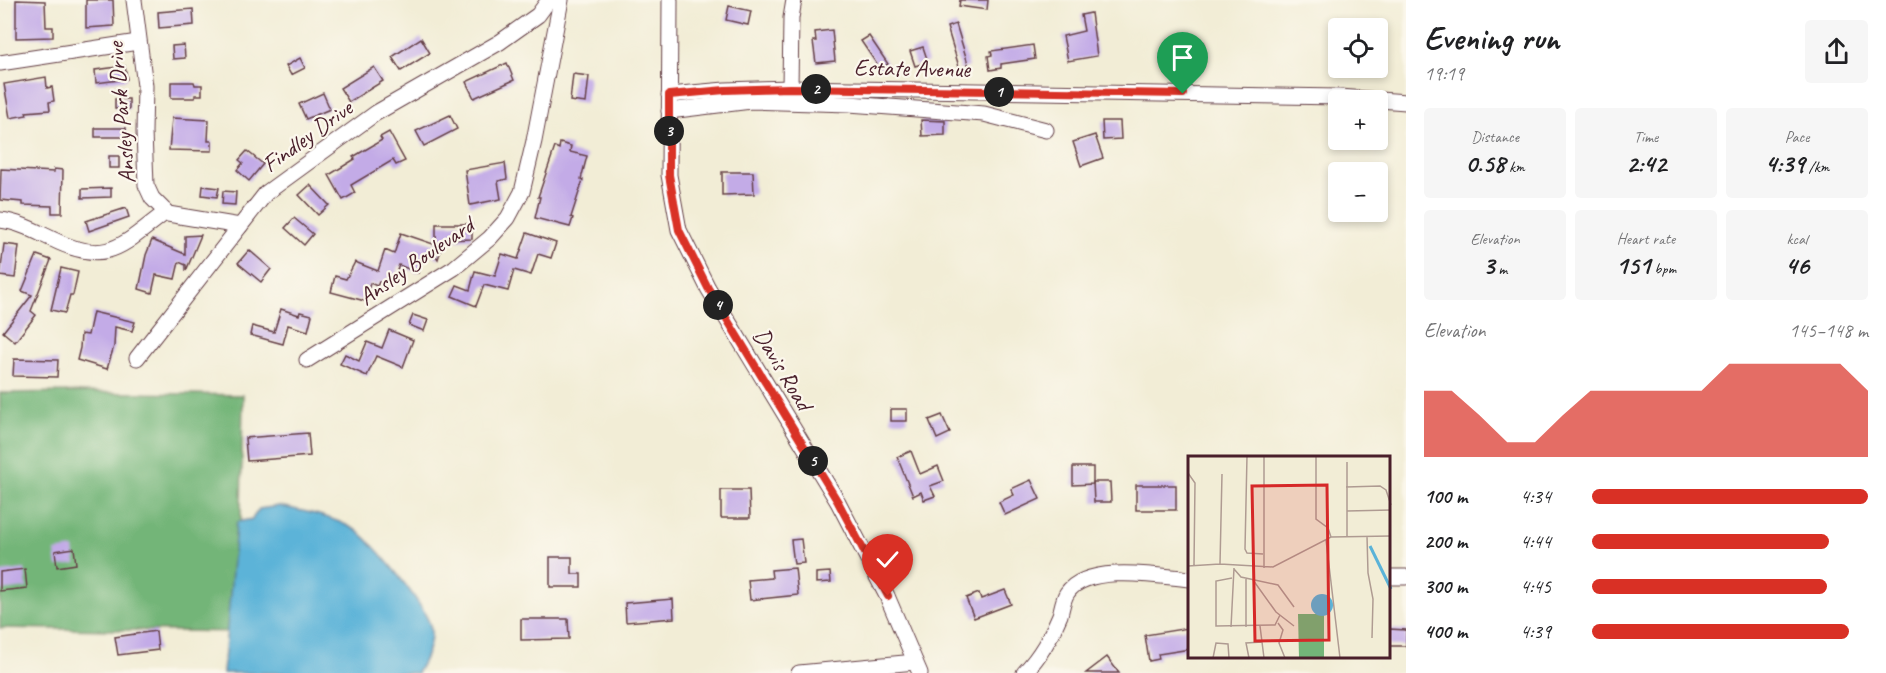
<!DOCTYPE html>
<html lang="en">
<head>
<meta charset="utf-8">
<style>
	:root { --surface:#fff; --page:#f6f6f6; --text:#202124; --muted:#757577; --accent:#d93025 }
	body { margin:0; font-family:Caveat,sans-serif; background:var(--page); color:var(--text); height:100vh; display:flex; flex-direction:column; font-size:22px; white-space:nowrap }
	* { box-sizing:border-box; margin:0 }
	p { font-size:20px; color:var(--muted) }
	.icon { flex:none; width:33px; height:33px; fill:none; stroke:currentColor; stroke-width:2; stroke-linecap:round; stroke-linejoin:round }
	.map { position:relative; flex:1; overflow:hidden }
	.panel { display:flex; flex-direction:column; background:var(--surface); width:480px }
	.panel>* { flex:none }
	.controls { position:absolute; left:1328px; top:18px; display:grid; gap:12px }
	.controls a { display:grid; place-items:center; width:60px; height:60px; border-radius:6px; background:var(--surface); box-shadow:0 3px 9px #0003; font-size:30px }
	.pin { position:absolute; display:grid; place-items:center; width:51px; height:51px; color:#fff; margin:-62px -26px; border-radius:50% 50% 50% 0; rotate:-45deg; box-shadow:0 0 6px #0007 }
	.pin .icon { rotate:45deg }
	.km { position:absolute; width:30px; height:30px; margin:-15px; border-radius:50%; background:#222; color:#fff; font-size:16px; line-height:30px; text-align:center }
	.round { display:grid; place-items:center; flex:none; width:63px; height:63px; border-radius:6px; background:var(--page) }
	.head { display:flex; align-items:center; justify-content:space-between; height:102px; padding:0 18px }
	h1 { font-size:33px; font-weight:700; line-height:45px }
	.figures { display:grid; grid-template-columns:repeat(3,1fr); gap:9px; height:102px; padding:6px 18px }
	.figures div { display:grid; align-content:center; border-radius:6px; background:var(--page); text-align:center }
	.figures b { font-size:26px; font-weight:700 }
	.figures small { font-size:16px; font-weight:400 }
	.figures p { font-size:16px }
	.chart { height:168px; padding:12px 18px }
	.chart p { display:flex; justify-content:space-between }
	.chart svg { width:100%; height:108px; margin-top:6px; fill:var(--accent); opacity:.7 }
	ul { padding:0 18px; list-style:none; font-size:20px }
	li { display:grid; grid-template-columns:96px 72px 1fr; align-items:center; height:45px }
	li i { height:15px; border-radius:8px; background:var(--accent) }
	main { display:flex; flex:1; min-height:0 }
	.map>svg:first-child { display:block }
</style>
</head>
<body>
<main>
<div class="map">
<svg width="1406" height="673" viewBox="0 0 1406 673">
	<rect width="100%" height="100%" fill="#fbf7ec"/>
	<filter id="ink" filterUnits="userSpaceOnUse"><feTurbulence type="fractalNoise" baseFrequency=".0167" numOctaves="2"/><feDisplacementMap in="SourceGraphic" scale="12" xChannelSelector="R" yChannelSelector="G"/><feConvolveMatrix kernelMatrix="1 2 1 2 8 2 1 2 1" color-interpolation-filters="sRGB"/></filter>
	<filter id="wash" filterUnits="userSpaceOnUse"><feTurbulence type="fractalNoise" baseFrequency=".008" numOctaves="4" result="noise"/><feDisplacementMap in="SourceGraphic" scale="24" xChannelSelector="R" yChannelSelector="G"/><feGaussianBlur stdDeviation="1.35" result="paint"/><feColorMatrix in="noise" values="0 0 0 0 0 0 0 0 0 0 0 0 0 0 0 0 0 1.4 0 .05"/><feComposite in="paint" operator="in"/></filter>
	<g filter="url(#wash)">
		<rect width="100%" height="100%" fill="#f2edd6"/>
		<!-- forest -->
		<path fill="#73b578" stroke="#5e6a52" stroke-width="1.5" d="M 76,392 L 243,395 L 239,632 L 0,628 L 0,393 Z"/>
		<!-- water -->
		<path fill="#5bb3d8" stroke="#526982" stroke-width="1.5" d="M 279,506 C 304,511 331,516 354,529 C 371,538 430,611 431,630 C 432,646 425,660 417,673 L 223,673 L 236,526 L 237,522 L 252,519 L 259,509 Z"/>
		<g id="blocks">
			<!-- building -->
			<g fill="#c3abe7">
				<path d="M 16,0 L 45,1 L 46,27 L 53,27 L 53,37 L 16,38 Z"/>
				<path d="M 86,0 L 113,0 L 114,26 L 86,28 Z"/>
				<path d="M 960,0 L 988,0 L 987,10 L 959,6 Z"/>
				<path d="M 729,6 L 751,11 L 748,25 L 726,20 Z"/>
				<path d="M 193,9 L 194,25 L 159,28 L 158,12 Z"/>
				<path d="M 1091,13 L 1097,56 L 1068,61 L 1063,36 L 1084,31 L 1081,15 Z"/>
				<path d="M 956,24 L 969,67 L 960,70 L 947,27 Z"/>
				<path d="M 832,30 L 835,61 L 816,63 L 813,41 L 816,41 L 815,32 Z"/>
				<path d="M 869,36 L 888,64 L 880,69 L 861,41 Z"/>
				<path d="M 421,38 L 430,53 L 401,71 L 392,57 Z"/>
				<rect x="1183" y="42" width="21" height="14"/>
				<path d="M 184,45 L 185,58 L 173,59 L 172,46 Z"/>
				<path d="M 1033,45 L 1035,59 L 1001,64 L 1001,68 L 990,70 L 988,56 L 992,55 L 991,51 Z"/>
				<path d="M 923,47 L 928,62 L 915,66 L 910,51 Z"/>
				<path d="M 300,58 L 305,68 L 291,75 L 286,66 Z"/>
				<path d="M 507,63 L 514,80 L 474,98 L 466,82 Z"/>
				<path d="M 125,66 L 127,79 L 96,83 L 95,70 Z"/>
				<path d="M 374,67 L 383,81 L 349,102 L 340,88 Z"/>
				<path d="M 573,74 L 589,76 L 586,103 L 570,101 Z"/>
				<path d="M 46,77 L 47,88 L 52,87 L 54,101 L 49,102 L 50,110 L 26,112 L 27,115 L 10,118 L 4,84 Z"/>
				<path d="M 171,82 L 194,82 L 195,85 L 202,85 L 202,95 L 195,95 L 195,98 L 171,98 Z"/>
				<path d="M 323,93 L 330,109 L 306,119 L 299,104 Z"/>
				<rect x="115" y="99" width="14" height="10"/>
				<path d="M 450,115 L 457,129 L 424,146 L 416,131 Z"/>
				<path d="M 172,118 L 209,120 L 208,141 L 212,141 L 212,151 L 169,150 Z"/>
				<path d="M 921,120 L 945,121 L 945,135 L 922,136 Z"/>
				<path d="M 1102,121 L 1120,121 L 1121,139 L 1103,140 Z"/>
				<rect x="95" y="128" width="31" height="9"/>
				<path d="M 389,132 L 405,161 L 396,165 L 393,160 L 351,185 L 355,193 L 343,200 L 329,175 L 355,159 L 353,157 L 382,140 L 380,137 Z"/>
				<path d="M 1095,135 L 1103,158 L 1081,166 L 1073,142 Z"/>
				<path d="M 560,143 L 571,146 L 570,152 L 587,156 L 581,179 L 583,180 L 571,217 L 573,218 L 570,227 L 535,218 L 540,197 L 538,197 L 555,147 L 559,149 Z"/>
				<path d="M 247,151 L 263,164 L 249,181 L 237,170 L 243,163 L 239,160 Z"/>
				<rect x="109" y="156" width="10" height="12"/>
				<path d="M 505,163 L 507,179 L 498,181 L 501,199 L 470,205 L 465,170 Z"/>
				<path d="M 1,169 L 54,172 L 54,169 L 63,170 L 62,213 L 52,213 L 52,206 L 23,205 L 23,202 L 0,200 Z"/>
				<path d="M 722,172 L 753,172 L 754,194 L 722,195 Z"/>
				<path d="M 310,185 L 329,205 L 318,215 L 299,195 Z"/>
				<path d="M 203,186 L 219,188 L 217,197 L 202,195 Z"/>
				<path d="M 111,188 L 111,197 L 82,198 L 82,189 Z"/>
				<path d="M 223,191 L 236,192 L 235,205 L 222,204 Z"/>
				<path d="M 126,208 L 129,217 L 89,231 L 86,221 Z"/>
				<path d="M 294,218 L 313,234 L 304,245 L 285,228 Z"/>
				<path d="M 436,224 L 472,224 L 472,239 L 444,240 L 438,259 L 436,256 L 429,253 L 427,258 L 424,257 L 418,273 L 399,265 L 391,286 L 379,282 L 377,286 L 370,283 L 365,301 L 331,292 L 335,276 L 346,279 L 355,262 L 378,271 L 385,250 L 394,254 L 401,233 L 436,245 Z"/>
				<path d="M 527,233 L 556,243 L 551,258 L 538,254 L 531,275 L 514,270 L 508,291 L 484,285 L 476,306 L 452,296 L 457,285 L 470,290 L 475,271 L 495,276 L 502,254 L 518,259 Z"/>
				<path d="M 201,235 L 186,271 L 186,265 L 179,262 L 175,279 L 156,275 L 152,293 L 139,289 L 146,255 L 152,240 L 185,254 L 185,236 Z"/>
				<path d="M 4,244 L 19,246 L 15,278 L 0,276 Z"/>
				<path d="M 249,250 L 271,269 L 261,282 L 238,263 Z"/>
				<path d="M 37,255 L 51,260 L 31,311 L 36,315 L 15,342 L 3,332 L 32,295 L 22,291 Z"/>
				<path d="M 61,268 L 78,272 L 73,295 L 70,295 L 65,313 L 51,310 Z"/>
				<path d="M 281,309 L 299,315 L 300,312 L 312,315 L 308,331 L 288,325 L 283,344 L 250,335 L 252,326 L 274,332 Z"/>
				<path d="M 93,312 L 135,322 L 132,331 L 115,327 L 114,346 L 107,369 L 77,360 L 80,348 L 81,334 L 88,335 Z"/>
				<path d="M 413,315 L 428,320 L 424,331 L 409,325 Z"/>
				<path d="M 389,330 L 413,340 L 403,367 L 376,356 L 367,376 L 340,364 L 345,354 L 359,361 L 367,342 L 382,348 Z"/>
				<path d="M 14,359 L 58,360 L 57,377 L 13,376 Z"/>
				<rect x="891" y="409" width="16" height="12"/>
				<path d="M 942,415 L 950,433 L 937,439 L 929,420 Z"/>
				<path d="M 308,433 L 310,456 L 247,461 L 245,438 Z"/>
				<path d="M 911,451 L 920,474 L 938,466 L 944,481 L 930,486 L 935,496 L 924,500 L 921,492 L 913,496 L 897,457 Z"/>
				<path d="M 1073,467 L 1093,467 L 1093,484 L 1073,485 Z"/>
				<path d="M 1031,480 L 1040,499 L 1005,515 L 999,502 L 1014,495 L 1011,489 Z"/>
				<path d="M 1093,482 L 1110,482 L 1111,502 L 1094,502 Z"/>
				<rect x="1136" y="485" width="40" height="25"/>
				<path d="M 721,490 L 749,490 L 750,518 L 721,518 Z"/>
				<path d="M 801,539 L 804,563 L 794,564 L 791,540 Z"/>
				<path d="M 74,548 L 76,564 L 57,567 L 55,551 Z"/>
				<path d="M 550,557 L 572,557 L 572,574 L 581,574 L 581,587 L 550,587 Z"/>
				<path d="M 795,568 L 798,595 L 750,600 L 748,580 L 772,578 L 771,570 Z"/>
				<path d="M 25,569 L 27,588 L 0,591 L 0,572 Z"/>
				<path d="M 830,572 L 831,582 L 816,583 L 816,573 Z"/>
				<path d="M 1005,590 L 1011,604 L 974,618 L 966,598 L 979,593 L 981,599 Z"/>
				<path d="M 673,599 L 674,618 L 626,622 L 625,603 Z"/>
				<path d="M 521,619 L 568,619 L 569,639 L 521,640 Z"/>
				<path d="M 1188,628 L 1190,649 L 1158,654 L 1159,659 L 1149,661 L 1145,635 Z"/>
				<path d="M 1389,629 L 1406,630 L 1406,646 L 1389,646 Z"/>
				<path d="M 156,631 L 158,650 L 118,655 L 115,637 Z"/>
				<path d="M 1107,657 L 1119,673 L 1086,673 Z"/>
			</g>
		</g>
	</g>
	<g filter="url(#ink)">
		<use href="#blocks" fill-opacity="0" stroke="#633e45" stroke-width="1.5"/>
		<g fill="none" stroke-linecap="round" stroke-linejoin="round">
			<!-- minor casing -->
			<g stroke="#633e45" stroke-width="17">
				<g id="minor">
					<path d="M 134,0 L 145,86 L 144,132 L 146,185 L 152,198 L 168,214 L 240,226"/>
					<path d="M 670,0 L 669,175 L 679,230 L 708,288 L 838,502 L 887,596 L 920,673"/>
					<path d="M 0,63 L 138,42"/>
					<path d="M 790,88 L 791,18 L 794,0"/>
					<path d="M 669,95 L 725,90 L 790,88 L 1340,97 L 1406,102"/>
					<path d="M 669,111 L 751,101 L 849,104 L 984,114 L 1046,130"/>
					<path d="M 0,220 C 19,222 35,231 52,239 C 108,267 122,245 166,212"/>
					<path d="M 137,358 L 266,193 L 376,113 L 500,42 L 538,15 L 549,0"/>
					<path d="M 307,360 L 454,268 L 490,238 L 508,218 L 522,192 L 534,141 L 561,0"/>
					<path d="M 1390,577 L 1406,577"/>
					<path d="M 799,673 L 915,662"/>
					<path d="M 1024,673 C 1041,655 1050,638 1060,615 C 1062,608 1063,599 1067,593 C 1087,563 1159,576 1190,579"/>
				</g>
			</g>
			<!-- minor -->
			<use href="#minor" stroke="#fff" stroke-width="15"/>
		</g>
	</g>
	<g fill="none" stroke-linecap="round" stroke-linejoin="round" filter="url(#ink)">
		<!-- route casing -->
		<g stroke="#fff" stroke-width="12">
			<path id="route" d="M 888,596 L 838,502 L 708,288 L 679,230 L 669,175 L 669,95 L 725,90 L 790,88 L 1183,94"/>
		</g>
		<!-- route -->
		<use href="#route" stroke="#d93025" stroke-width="8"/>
	</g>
	<g text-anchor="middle" stroke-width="4.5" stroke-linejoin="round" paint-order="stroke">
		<!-- street labels -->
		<g font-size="24" fill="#4a1f2b" stroke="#fbf7ec">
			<text transform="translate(912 68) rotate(1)" y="8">Estate Avenue</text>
			<text transform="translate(121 113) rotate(-95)" y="8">Ansley Park Drive</text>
			<text transform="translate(307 136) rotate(-36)" y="8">Findley Drive</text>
			<text transform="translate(416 261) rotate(-35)" y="8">Ansley Boulevard</text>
			<text transform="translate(783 369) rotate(59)" y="8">Davis Road</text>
		</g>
	</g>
	<!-- overview -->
	<g transform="translate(1188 456)">
		<rect width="202" height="202" fill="#f2edd6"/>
		<path d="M 110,158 L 136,158 L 136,202 L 111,202 Z" fill="#73b578"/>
		<path d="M123 149a11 11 0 1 1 22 0a11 11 0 1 1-22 0Z" fill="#5bb3d8"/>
		<path fill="none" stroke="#5bb3d8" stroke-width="3" d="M 182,90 L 203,133"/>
		<path fill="none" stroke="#af9b92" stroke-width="1.5" d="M 59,0 L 57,93 L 59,97 L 75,98M 76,0 L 76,112M 128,0 L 128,63 L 140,72 L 143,81M 159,6 L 159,80M 0,17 L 7,27 L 6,109M 158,31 L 192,30 L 198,34 L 203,49M 159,55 L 203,54M 179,80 L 180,117 L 185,143 L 184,182M 138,84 L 152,202M 32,108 L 34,18M 0,110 L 32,108 L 85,111 L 143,81 L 203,80M 46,113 L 53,121 L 90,129 L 106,151M 44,122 L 28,125 L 28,170 L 87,169 L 92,159M 65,124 L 88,156 L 106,170M 90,167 L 95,174 L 91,187 L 97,202M 72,170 L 76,202M 43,171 L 46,112M 58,171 L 58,122M 25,202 L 28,187 L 40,188 L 41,202M 61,202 L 58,187 L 74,186"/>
		<path fill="#d62828" fill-opacity="0.15" stroke="#d62828" stroke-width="3" d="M 139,29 L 141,184 L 67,185 L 64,30 Z"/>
		<rect width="202" height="202" fill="none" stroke="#4a1f2b" stroke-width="3"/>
	</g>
</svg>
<div class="controls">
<a><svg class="icon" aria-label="locate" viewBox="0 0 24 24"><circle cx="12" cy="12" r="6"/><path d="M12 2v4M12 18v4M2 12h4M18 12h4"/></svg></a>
<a>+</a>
<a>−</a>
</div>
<div class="pin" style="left:1183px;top:94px;background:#1e9e55"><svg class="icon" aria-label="arrive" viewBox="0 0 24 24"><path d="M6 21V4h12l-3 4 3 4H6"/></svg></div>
<div class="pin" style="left:888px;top:596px;background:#d93025"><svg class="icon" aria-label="check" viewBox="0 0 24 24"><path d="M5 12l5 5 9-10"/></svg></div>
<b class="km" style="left:999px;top:92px">1</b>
<b class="km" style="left:816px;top:89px">2</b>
<b class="km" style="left:669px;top:131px">3</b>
<b class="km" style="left:718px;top:305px">4</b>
<b class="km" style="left:813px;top:461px">5</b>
</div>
<section class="panel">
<div class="head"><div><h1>Evening run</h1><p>19:19</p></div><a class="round"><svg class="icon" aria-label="share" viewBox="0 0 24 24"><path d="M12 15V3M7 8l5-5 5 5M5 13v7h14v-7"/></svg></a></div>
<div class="figures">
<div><p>Distance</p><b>0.58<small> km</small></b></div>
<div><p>Time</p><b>2:42</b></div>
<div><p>Pace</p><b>4:39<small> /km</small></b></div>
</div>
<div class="figures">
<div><p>Elevation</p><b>3<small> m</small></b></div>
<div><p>Heart rate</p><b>151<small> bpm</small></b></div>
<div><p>kcal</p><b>46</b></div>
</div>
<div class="chart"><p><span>Elevation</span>145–148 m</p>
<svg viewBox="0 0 160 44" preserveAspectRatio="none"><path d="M0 44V17L10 17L20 27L30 38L40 38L50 27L60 17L70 17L80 17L90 17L100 17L110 6L120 6L130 6L140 6L150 6L160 17V44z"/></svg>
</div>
<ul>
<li><b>100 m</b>4:34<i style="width:100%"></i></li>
<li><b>200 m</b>4:44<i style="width:86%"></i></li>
<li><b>300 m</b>4:45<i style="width:85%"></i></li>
<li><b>400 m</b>4:39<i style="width:93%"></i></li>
</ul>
</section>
</main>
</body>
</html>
